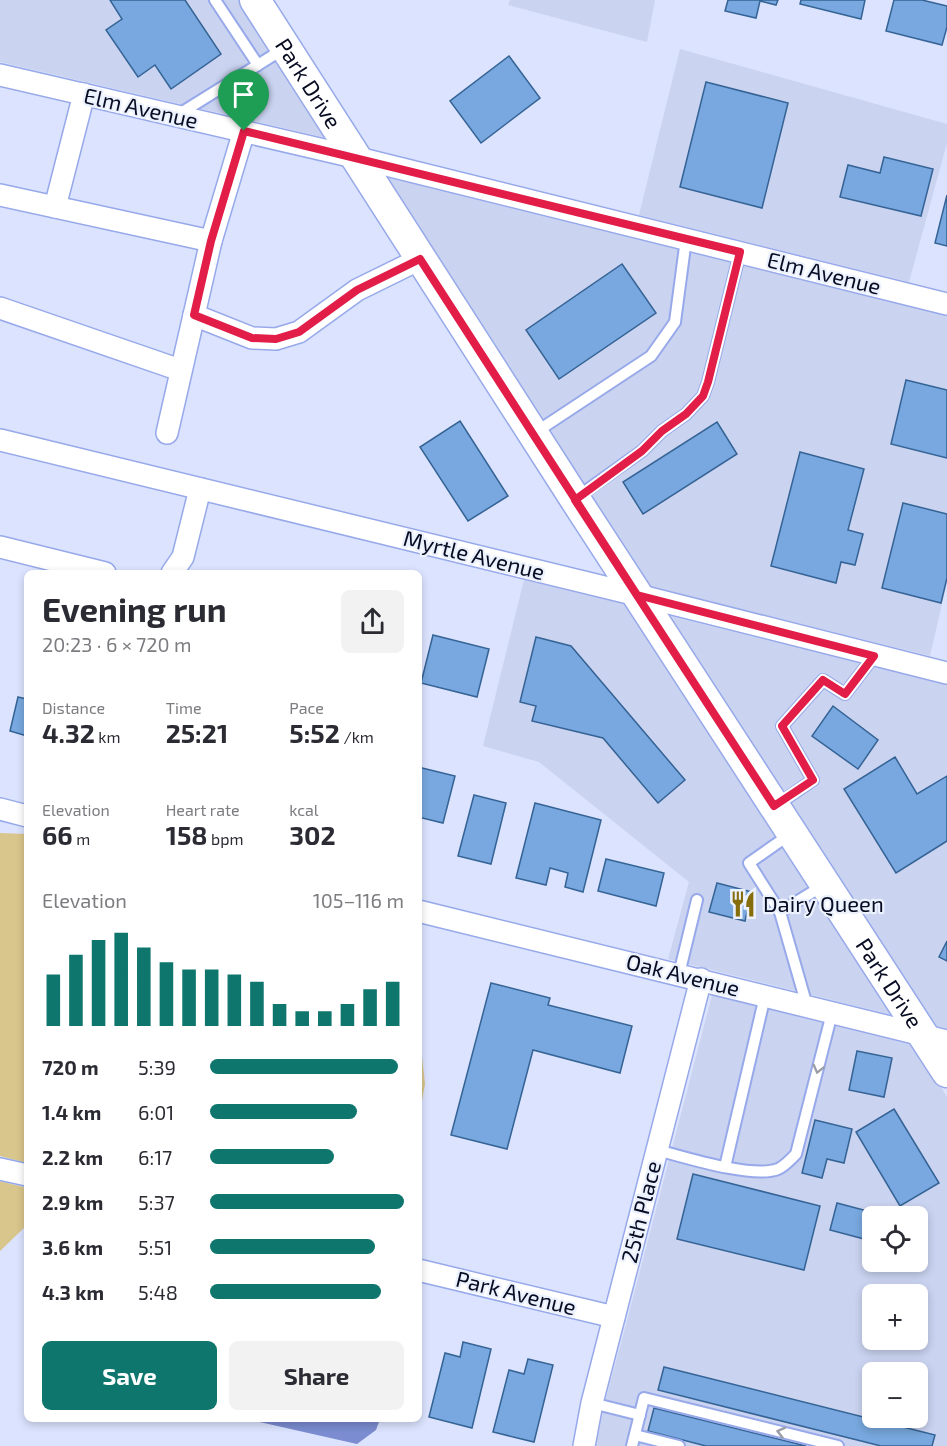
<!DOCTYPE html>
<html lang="en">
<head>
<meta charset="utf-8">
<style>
	:root { --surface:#fff; --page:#f2f2f3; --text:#2b2b33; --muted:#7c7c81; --accent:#0f766e }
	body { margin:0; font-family:"Exo 2",sans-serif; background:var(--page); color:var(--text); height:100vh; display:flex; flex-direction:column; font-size:22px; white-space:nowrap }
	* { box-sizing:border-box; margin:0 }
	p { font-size:20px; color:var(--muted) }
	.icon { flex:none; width:33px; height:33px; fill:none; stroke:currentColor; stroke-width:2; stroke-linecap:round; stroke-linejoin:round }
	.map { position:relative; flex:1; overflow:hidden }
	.sheet { position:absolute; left:24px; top:570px; width:398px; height:852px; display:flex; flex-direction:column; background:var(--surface); border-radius:9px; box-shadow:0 3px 9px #0003 }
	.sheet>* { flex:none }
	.controls { position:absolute; left:862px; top:1206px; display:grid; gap:12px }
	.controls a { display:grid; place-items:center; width:66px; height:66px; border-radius:9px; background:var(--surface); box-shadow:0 3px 9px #0003; font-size:30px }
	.pin { position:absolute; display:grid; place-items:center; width:51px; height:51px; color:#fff; margin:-62px -26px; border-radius:50% 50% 50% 0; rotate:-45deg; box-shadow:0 0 6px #0007 }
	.pin .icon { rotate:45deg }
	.round { display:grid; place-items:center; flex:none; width:63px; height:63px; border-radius:9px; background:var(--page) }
	.overview { display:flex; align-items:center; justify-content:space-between; height:102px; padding:0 18px }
	h1 { font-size:33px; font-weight:700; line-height:45px }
	.stats { display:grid; grid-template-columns:repeat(3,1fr); gap:9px; height:102px; padding:6px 18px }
	.stats div { display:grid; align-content:center }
	.stats b { font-size:26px; font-weight:700 }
	.stats small { font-size:16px; font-weight:400 }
	.stats p { font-size:16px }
	.chart { height:168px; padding:12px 18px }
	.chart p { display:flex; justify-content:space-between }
	.chart svg { width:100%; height:108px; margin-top:6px; stroke:var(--accent); stroke-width:6 }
	.action { display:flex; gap:12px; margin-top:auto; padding:12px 18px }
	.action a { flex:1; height:69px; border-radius:9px; background:var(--accent); color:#fff; font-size:24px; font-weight:700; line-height:69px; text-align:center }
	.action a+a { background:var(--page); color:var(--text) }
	ul { padding:0 18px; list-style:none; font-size:20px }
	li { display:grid; grid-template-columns:96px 72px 1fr; align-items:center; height:45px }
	li i { height:15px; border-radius:8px; background:var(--accent) }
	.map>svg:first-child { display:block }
</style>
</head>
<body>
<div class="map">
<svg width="947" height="1446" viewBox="0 0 947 1446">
	<rect width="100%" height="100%" fill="#dbe3fe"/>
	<!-- built -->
	<g fill="#cad3f0" fill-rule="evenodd">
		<path d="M 0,0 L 240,0 L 327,138 L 0,62 Z"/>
		<path d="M 510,0 L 655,0 L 647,42 L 508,5 Z"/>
		<path d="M 680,49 L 947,124 L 947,143 L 909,282 L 639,215 Z"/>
		<path d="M 381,176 L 947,316 L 947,582 L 930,656 L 645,585 Z"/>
		<path d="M 524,580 L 628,605 L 896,1016 L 668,959 L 689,882 L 539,762 L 483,746 Z"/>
		<path d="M 665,615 L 947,684 L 947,1029 L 933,1025 Z"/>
		<path d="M 712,995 L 916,1046 L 947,1097 L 947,1446 L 596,1446 L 601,1416 L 624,1332 ZM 873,1216 L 918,1216 L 918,1262 L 873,1262 ZM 873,1294 L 918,1294 L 918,1340 L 873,1340 ZM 873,1372 L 918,1372 L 918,1418 L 873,1418 Z"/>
	</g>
	<!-- green -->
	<g fill="#d9c68c">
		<path d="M 0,833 L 27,834 L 27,1163 L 0,1156 Z"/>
		<path d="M 418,1019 L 425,1084 L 419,1118 L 418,1118 Z"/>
		<path d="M 0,1181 L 27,1188 L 27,1225 L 0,1251 Z"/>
	</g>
	<!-- water -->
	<path fill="#7b8cd0" d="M 246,1419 L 380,1419 L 376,1430 L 357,1444 Z"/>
	<!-- building -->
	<g fill="#78a8df" stroke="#356395" stroke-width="1.5">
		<path d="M 110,0 L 185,0 L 221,54 L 171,89 L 155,65 L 138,77 L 106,30 L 122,19 Z"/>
		<path d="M 728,0 L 778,0 L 776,5 L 760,1 L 756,18 L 725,11 Z"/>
		<path d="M 801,0 L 865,0 L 861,19 L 800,4 Z"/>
		<path d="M 894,0 L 922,0 L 947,6 L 947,27 L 942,45 L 886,31 Z"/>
		<path d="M 509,56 L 540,98 L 481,143 L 450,101 Z"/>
		<path d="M 706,82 L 788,103 L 762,208 L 680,187 Z"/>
		<path d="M 884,157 L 933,169 L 921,216 L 840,197 L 848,165 L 880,173 Z"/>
		<path d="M 947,195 L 947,246 L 935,243 Z"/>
		<path d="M 622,264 L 656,313 L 559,379 L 526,330 Z"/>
		<path d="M 906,380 L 947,390 L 947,458 L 891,444 Z"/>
		<path d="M 460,421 L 508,496 L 468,521 L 420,447 Z"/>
		<path d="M 717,422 L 737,454 L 643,514 L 623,482 Z"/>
		<path d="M 800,452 L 864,469 L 848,530 L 863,534 L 855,565 L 841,562 L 836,583 L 771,566 Z"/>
		<path d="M 903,503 L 947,514 L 947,578 L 941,603 L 882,588 Z"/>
		<path d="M 433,635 L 489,649 L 477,697 L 421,683 Z"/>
		<path d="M 536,637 L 571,646 L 685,780 L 658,803 L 603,738 L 532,721 L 536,706 L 520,702 Z"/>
		<path d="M 18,697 L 27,699 L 27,736 L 10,731 Z"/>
		<path d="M 833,706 L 878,740 L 858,769 L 812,736 Z"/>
		<path d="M 895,757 L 917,794 L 947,776 L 947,841 L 896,873 L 844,789 Z"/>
		<path d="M 418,767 L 455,776 L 443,823 L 418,817 Z"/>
		<path d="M 474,795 L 506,803 L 491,864 L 458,856 Z"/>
		<path d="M 535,803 L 601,820 L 583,892 L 565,887 L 568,873 L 550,868 L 546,885 L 516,878 Z"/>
		<path d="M 606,859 L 664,873 L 656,906 L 598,891 Z"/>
		<path d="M 717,883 L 752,892 L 745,921 L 709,912 Z"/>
		<path d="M 947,941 L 947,961 L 939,957 Z"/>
		<path d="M 491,983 L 550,998 L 548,1005 L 632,1026 L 620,1073 L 533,1050 L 507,1149 L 451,1135 Z"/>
		<path d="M 857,1051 L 892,1058 L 884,1097 L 849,1090 Z"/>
		<path d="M 894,1109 L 939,1183 L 900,1206 L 856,1132 Z"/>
		<path d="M 815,1120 L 852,1129 L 844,1163 L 827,1159 L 822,1178 L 802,1173 Z"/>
		<path d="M 693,1174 L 820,1206 L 804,1270 L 677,1239 Z"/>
		<path d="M 837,1203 L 875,1213 L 868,1240 L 830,1230 Z"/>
		<path d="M 463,1342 L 491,1349 L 472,1428 L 429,1417 L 445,1353 L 460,1357 Z"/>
		<path d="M 528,1359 L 553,1365 L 534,1442 L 493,1432 L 509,1370 L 524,1374 Z"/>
		<path d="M 664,1367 L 935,1435 L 932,1446 L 881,1446 L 658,1390 Z"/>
		<path d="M 654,1408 L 806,1446 L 706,1446 L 648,1431 Z"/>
	</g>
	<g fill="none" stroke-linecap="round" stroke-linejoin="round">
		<!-- lane casing -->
		<g stroke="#97a9ea" stroke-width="14">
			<g id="lane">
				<path d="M 215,0 L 258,65"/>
				<path d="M 176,116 L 285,48"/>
				<path d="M 536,432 L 651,356 L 675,322 L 686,239"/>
				<path d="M 576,498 L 642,451 L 662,431 L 686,414 L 703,396 L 708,382 L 740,252"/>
				<path d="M 775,806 L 813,780 L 782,726 L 823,680 L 845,694 L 874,656"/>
				<path d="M 789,835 L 749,863 L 780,912 L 824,885"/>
				<path d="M 780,912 L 807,1006"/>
				<path d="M 679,974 L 697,900"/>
				<path d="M 657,1150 C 684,1157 753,1179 778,1169 C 785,1166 791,1159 796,1154 L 832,1013"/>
				<path d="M 725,1167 L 765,996"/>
				<path d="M 592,1403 L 640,1415"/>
				<path d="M 635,1435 L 679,1446"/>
				<path d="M 632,1446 L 644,1398 L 838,1446"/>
			</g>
		</g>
		<!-- street casing -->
		<g stroke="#97a9ea" stroke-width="24">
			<g id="street">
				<path d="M 0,75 L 354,157 L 947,304"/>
				<path d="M 0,195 L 211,241"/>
				<path d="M 55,207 L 84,94"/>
				<path d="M 0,308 L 180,370"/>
				<path d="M 194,315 L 252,338 L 276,339 L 299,332 L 357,290 L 420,259"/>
				<path d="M 167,433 L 211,241 L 244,131"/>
				<path d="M 0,440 L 637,595 L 947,673"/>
				<path d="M 0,547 L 105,573"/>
				<path d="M 172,573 L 183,557 L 200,489"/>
				<path d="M 0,809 L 27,816"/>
				<path d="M 418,911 L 947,1041"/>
				<path d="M 0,1169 L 27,1175"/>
				<path d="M 418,1270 L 614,1317"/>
				<path d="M 584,1446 L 592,1403 L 701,979"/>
			</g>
		</g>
		<!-- secondary casing -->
		<g stroke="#97a9ea" stroke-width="33">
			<g id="secondary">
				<path id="s1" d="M 255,0 L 575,499 L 947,1072"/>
			</g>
		</g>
		<!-- lane -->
		<use href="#lane" stroke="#fff" stroke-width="10"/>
		<!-- street -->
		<use href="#street" stroke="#fff" stroke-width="21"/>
		<!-- secondary -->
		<use href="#secondary" stroke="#fff" stroke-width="30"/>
	</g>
	<!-- one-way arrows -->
	<defs><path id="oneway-chevron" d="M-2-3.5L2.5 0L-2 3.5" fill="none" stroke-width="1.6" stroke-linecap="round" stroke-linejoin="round" transform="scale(1.5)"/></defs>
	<g stroke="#9c9ea7">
		<use href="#oneway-chevron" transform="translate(818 1069) rotate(104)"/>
		<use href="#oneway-chevron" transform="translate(781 1432) rotate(-166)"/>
	</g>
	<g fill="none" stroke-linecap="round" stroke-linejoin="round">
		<!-- route casing -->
		<g stroke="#fff" stroke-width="12">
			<path id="route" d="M 244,131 L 211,241 L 194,315 L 252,338 L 276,339 L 299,332 L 357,290 L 420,259 L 637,595 L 874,656 L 845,694 L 823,680 L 782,726 L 813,780 L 774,806 C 708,704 641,602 575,500 L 642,451 L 662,431 L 686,414 L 703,396 L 708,382 L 740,252 L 244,131"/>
		</g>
		<!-- route -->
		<use href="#route" stroke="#e11d48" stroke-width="8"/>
	</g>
	<!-- icons -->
	<defs>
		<g id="restaurant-bare" transform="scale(2.07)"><path d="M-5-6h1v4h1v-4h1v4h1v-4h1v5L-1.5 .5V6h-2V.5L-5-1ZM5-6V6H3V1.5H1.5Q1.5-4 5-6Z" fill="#876e0d" stroke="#ecf1fe" stroke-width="2.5" paint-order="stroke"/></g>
	</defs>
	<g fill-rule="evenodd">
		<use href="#restaurant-bare" x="743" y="904"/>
	</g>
	<g text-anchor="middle" stroke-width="4.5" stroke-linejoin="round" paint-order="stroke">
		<!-- street labels -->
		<g font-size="22" fill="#080c23" stroke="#ecf1fe">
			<text dy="8" stroke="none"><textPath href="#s1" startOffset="99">Park Drive</textPath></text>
			<text transform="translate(141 108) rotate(13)" y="8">Elm Avenue</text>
			<text transform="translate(824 273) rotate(14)" y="8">Elm Avenue</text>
			<text transform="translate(474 555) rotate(14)" y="8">Myrtle Avenue</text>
			<text transform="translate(683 975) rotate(14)" y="8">Oak Avenue</text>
			<text dy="8" stroke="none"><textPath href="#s1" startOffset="1170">Park Drive</textPath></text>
			<text transform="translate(641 1212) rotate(-76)" y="8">25th Place</text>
			<text transform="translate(516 1293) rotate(14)" y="8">Park Avenue</text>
		</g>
		<!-- poi labels -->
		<g font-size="22" fill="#080c23" stroke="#ecf1fe" text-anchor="start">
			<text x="763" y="912">Dairy Queen</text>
		</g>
	</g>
</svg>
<div class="controls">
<a><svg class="icon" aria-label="locate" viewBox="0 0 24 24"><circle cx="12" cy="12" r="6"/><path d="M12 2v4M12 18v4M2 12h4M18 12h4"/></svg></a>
<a>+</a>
<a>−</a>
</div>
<div class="pin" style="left:244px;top:131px;background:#1e9e55"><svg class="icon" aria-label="arrive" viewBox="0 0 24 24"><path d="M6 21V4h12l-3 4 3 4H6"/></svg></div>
<section class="sheet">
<div class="overview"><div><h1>Evening run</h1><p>20:23 · 6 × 720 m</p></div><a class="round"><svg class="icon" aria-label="share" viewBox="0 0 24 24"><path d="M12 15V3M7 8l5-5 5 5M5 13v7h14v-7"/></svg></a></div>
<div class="stats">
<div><p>Distance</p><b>4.32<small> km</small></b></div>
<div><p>Time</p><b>25:21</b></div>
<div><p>Pace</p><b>5:52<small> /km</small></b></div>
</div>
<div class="stats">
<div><p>Elevation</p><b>66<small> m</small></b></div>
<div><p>Heart rate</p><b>158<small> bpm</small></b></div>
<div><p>kcal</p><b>302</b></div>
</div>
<div class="chart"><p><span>Elevation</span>105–116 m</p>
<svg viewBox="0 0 160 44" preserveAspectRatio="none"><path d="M5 44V23M15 44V15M25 44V9M35 44V6M45 44V12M55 44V18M65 44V21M75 44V21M85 44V23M95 44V26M105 44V35M115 44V38M125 44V38M135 44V35M145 44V29M155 44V26"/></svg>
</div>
<ul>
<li><b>720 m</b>5:39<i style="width:97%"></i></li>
<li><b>1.4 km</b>6:01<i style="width:76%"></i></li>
<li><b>2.2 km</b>6:17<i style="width:64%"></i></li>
<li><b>2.9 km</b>5:37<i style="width:100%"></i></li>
<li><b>3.6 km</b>5:51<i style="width:85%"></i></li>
<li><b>4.3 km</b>5:48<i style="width:88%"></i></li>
</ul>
<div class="action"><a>Save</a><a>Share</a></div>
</section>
</div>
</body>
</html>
